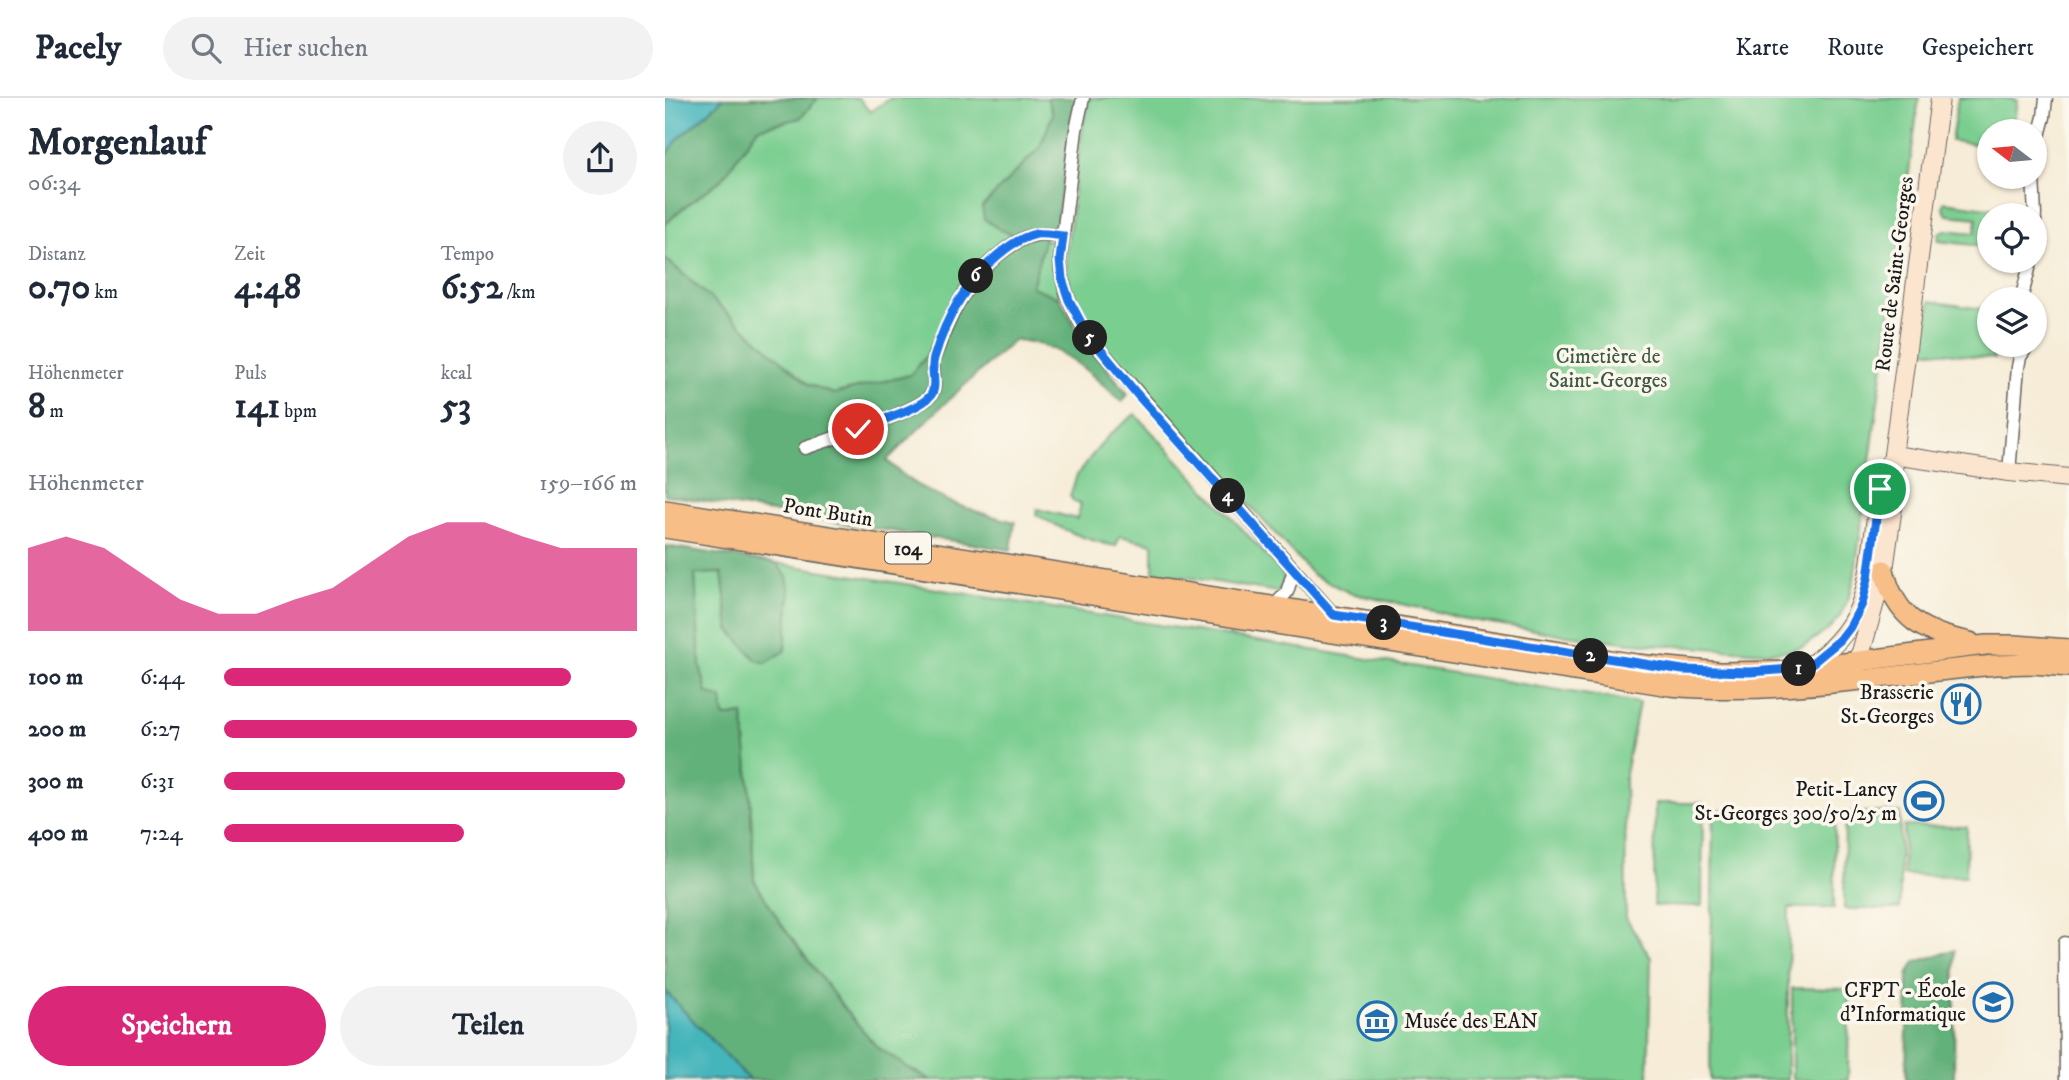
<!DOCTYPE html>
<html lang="de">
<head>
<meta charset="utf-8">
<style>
	:root { --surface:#fff; --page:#f2f2f3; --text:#1f2937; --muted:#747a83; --line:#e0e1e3; --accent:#db2777 }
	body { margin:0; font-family:"IM FELL DW Pica",serif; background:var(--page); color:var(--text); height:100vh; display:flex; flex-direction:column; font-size:26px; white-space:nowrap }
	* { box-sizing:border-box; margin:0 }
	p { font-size:23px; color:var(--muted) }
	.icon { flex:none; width:38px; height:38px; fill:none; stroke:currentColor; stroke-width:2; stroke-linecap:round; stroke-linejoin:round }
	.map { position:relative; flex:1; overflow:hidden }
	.sheet { display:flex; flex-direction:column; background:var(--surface); width:665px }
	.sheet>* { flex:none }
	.needle { width:46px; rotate:286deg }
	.fabs { position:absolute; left:1312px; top:21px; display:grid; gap:14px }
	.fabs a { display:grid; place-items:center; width:70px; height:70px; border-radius:50%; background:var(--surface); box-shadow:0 2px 5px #0004; font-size:35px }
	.pin { position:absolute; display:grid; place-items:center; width:60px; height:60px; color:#fff; margin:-30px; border:4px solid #fff; border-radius:50%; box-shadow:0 2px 7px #0007 }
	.km { position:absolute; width:35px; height:35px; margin:-18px; border-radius:50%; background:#222; color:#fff; font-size:19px; line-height:35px; text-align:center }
	.round { display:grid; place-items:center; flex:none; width:74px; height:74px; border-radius:37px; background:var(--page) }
	.headline { display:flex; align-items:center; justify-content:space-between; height:119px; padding:0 28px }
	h1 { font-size:38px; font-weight:700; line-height:52px }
	.figures { display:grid; grid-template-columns:repeat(3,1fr); gap:10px; height:119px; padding:7px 28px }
	.figures div { display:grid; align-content:center }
	.figures b { font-size:35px; font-weight:700 }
	.figures small { font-size:19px; font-weight:400 }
	.figures p { font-size:19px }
	.chart { height:196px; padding:14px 28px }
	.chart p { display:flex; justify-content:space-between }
	.chart svg { width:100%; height:126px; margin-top:7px; fill:var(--accent); opacity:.7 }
	.button { display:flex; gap:14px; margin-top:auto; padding:14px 28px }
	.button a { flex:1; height:80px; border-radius:42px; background:var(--accent); color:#fff; font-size:28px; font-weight:700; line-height:80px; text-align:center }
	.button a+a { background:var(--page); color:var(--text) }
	ul { padding:0 28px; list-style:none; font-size:23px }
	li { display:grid; grid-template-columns:112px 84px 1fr; align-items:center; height:52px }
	li i { height:18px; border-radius:9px; background:var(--accent) }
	header { display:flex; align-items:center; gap:42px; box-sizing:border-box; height:98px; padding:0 35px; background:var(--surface); border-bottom:2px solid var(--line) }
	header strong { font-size:33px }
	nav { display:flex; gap:38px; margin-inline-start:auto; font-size:24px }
	.search { width:490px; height:63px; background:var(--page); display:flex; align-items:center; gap:18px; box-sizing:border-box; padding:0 24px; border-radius:38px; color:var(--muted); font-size:26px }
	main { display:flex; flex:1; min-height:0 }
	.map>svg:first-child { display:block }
</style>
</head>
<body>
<header>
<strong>Pacely</strong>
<div class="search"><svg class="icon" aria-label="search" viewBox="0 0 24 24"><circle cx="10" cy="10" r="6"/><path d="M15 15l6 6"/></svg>Hier suchen</div>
<nav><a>Karte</a><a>Route</a><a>Gespeichert</a></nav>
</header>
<main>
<section class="sheet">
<div class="headline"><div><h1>Morgenlauf</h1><p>06:34</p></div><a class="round"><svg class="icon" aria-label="share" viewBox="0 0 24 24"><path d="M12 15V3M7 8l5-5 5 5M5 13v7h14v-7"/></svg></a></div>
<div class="figures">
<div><p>Distanz</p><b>0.70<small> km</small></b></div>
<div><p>Zeit</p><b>4:48</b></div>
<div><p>Tempo</p><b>6:52<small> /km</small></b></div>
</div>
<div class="figures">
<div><p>Höhenmeter</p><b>8<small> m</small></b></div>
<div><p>Puls</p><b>141<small> bpm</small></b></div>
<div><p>kcal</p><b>53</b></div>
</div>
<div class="chart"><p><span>Höhenmeter</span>159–166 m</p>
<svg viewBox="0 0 160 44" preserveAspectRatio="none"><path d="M0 44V15L10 11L20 15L30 24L40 33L50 38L60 38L70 33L80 29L90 20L100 11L110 6L120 6L130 11L140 15L150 15L160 15V44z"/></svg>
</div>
<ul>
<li><b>100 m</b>6:44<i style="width:84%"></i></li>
<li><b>200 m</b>6:27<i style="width:100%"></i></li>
<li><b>300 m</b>6:31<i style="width:97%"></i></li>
<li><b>400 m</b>7:24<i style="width:58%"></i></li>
</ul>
<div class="button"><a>Speichern</a><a>Teilen</a></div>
</section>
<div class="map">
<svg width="1404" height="982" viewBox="0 0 1404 982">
	<rect width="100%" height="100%" fill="#fbf7ec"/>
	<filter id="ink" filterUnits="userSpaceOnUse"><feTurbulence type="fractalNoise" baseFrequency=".0143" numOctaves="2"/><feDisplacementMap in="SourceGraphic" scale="14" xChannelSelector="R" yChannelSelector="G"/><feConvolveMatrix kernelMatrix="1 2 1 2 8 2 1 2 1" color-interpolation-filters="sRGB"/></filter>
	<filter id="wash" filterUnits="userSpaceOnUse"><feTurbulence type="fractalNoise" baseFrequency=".00686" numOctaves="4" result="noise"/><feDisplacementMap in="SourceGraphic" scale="28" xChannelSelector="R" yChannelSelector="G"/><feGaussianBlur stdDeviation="1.57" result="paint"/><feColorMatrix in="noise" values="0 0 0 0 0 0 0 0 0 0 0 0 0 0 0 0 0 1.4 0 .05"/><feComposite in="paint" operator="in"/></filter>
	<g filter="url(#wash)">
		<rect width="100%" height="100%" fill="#f6ecd7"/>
		<!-- green -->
		<g fill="#7ace90" stroke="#4b7556" stroke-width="2">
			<path d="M 153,0 L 194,0 L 205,14 L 226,0 L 382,0 L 388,16 L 375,49 L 317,109 L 334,131 L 351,136 L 335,149 L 277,224 L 262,258 L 245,277 L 168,296 L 143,286 L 0,160 L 0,127 L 13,114 L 57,81 L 93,30 L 135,20 Z"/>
			<path d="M 424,0 L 1254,0 L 1189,482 L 1183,502 L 1175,518 L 1163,532 L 1137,549 L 1120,553 L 1100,554 L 967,545 L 893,536 L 795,520 L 773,514 L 685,495 L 648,477 L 440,249 C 426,229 412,211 405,188 C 398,163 404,137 407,112 C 411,75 415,37 424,0 Z"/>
			<path d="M 1293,0 L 1339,0 L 1352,2 L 1348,33 L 1325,33 L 1325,48 L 1286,43 Z"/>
			<path d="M 1279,104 L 1338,112 L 1337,117 L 1325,117 L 1325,149 L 1273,143 L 1274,135 L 1280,132 L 1310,135 L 1312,120 L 1282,117 L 1278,110 Z"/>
			<path d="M 379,141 L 391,144 L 390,169 L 395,200 L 367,189 Z"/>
			<path d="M 1265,203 L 1325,212 L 1325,247 L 1330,247 L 1329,261 L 1258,252 Z"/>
			<path d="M 470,316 L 617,474 C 620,483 619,487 613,494 L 488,474 L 488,446 L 455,438 L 451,448 C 424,443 394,431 371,416 L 372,411 L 412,421 L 416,406 L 409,404 L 405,398 L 412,377 L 424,361 L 444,337 Z"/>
			<path d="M 111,465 L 974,605 L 960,676 L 961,820 L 986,860 L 983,982 L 266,982 L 243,970 L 211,948 L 181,913 L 116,826 L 89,782 L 85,694 L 78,616 L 59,619 L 42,596 L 35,567 L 30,476 L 57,475 L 64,531 L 101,565 L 120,553 L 125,495 L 122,479 Z"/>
			<path d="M 990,705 L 1038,705 L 1037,808 L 989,808 Z"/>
			<path d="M 1048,712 L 1170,713 L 1169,810 L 1124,810 L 1122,982 L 1045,982 Z"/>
			<path d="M 1180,714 L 1235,714 L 1235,811 L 1179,811 Z"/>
			<path d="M 1239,728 L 1302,729 L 1301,778 L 1238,777 Z"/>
			<path d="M 1127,890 L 1184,891 L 1183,982 L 1127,982 Z"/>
		</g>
		<!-- forest -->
		<g fill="#63b17a" stroke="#40664b" stroke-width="2">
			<path d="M 59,0 L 153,0 L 135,20 L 93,30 L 57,81 L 13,114 L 0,127 L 0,60 L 13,41 Z"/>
			<path d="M 382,0 L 413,0 L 407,17 L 391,130 L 382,131 L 367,189 L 395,200 L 416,239 L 463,296 L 457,304 C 424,274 397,245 349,242 L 279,306 L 222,362 C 255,397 304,413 350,424 L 346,452 L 0,397 L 0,160 L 143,286 L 168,296 L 245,277 L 262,258 L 295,187 L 310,172 L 350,137 L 334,131 L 319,121 L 317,109 L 375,49 L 388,16 Z"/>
			<path d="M 0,448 L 111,465 L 122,479 L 125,495 L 120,553 L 101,565 L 91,562 L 64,531 L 57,475 L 30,476 L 35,567 L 42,595 L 57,601 L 59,619 L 78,616 L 85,694 L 89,782 L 116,826 L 181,913 L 211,948 L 243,970 L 266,982 L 84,982 L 0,893 Z"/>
			<path d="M 1290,852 L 1289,982 L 1241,982 L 1243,876 L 1250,864 Z"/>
		</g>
		<!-- water -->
		<g fill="#45b5bc" stroke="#30686c" stroke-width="2">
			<path d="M 0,0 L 59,0 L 13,41 L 0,60 Z"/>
			<path d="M 0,893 L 84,982 L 0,982 Z"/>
		</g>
	</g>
	<g filter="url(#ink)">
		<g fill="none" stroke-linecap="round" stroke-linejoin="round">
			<!-- street casing -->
			<g stroke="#68655d" stroke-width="15">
				<g id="street">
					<path d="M 418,0 L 411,32 L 395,162 C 396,193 411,221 429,245 L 669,517"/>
					<path d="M 1370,53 L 1379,19 L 1381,0"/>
					<path d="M 1368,79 L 1370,117"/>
					<path d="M 1370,121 L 1370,147"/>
					<path d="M 1356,201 L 1366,163"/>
					<path d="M 140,350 C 163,342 255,313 266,297 C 273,288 266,271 269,260 C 285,218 297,188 332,158 C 343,149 356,139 370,137 C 379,135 389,137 398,138"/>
					<path d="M 1344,374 L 1353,269 L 1355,259 L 1363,247"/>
					<path d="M 609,508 L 622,494 L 629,472"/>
					<path d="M 1400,845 L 1401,982"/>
				</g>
			</g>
			<!-- secondary casing -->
			<g stroke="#68655d" stroke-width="20">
				<g id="secondary">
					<path d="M 1228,357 L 1344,374 L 1404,380"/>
					<path d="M 1141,570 C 1200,530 1202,492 1210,427 C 1212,414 1212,401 1216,389 C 1218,381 1222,372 1225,364"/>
					<path d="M 1185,575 L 1196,554 L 1219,472 L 1230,394 L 1228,357 L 1275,0"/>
				</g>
			</g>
			<!-- primary casing -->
			<g stroke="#68655d" stroke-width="22">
				<g id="primary">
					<path d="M 0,412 L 972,566 L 1055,574 L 1116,573 L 1321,547 L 1350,547 L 1404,551"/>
					<path d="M 0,430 L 1005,588 C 1114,598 1221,577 1330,567 L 1368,566 L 1404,569"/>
					<path d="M 1219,472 C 1231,522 1259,535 1305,544"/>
				</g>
			</g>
			<!-- street -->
			<use href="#street" stroke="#fff" stroke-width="12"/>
			<!-- secondary -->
			<use href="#secondary" stroke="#fce5cf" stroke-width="18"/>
			<!-- primary -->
			<use href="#primary" stroke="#f7be88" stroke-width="19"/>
		</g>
	</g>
	<g fill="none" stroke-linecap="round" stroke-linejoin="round" filter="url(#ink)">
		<!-- route casing -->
		<g stroke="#fff" stroke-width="14">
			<path id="route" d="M 193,331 C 210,324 256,311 266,297 C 273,287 265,272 269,260 C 281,219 301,184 333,157 C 344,148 357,139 371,136 C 379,135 389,137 398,138 L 395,162 L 397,181 L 404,202 L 421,234 L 471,295 L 669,517 L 1018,572 L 1085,574 L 1141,570 L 1175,542 L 1185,529 L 1197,506 L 1203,480 L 1215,391"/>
		</g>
		<!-- route -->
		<use href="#route" stroke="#1a73e8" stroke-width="9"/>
	</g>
	<!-- icons -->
	<defs>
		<g id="restaurant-ring" transform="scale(2.0125)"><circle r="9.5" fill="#fbf7ec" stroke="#1f6fb2" stroke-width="1.5"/><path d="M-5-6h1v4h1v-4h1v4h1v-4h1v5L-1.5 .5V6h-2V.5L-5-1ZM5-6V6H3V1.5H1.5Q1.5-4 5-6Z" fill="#1f6fb2"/></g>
		<g id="stadium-ring" transform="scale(2.0125)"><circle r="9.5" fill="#fbf7ec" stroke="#1f6fb2" stroke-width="1.5"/><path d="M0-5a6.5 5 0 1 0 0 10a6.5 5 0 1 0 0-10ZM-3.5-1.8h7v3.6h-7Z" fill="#1f6fb2"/></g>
		<g id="school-ring" transform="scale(2.0125)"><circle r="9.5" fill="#fbf7ec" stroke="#1f6fb2" stroke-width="1.5"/><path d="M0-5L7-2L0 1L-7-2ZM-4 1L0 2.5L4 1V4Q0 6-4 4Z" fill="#1f6fb2"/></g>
		<g id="museum-ring" transform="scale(2.0125)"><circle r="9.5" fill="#fbf7ec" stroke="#1f6fb2" stroke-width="1.5"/><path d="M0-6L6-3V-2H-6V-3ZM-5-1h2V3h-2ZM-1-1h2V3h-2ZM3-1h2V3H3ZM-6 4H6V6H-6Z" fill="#1f6fb2"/></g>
	</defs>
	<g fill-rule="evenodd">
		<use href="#restaurant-ring" x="1296" y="606"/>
		<use href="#stadium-ring" x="1259" y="703"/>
		<use href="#school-ring" x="1328" y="904"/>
		<use href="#museum-ring" x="712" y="923"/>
	</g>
	<g text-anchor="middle" stroke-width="7" stroke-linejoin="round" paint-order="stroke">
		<!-- shield labels -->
		<rect fill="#fbf7ec" stroke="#5f5e5a" stroke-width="2" x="220" y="434.5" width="46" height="31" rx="5"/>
		<g font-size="19" font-weight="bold" fill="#1c1c1c">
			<text x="243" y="457">104</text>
		</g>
		<!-- street labels -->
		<g font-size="21" fill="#1c1c1c" stroke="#fbf7ec">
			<text transform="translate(1229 176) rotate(-83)" y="7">Route de Saint-Georges</text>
			<text transform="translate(163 414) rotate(9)" y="7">Pont Butin</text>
		</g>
		<!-- park labels -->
		<g font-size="21" fill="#3d5a45" stroke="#fbf7ec">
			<text x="943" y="265">Cimetière de<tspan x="943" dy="24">Saint-Georges</tspan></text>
		</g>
		<!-- poi labels -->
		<g font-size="21" fill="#1c1c1c" stroke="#fbf7ec" text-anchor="end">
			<text x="1269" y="601">Brasserie<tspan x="1269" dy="24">St-Georges</tspan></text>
			<text x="1232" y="698">Petit-Lancy<tspan x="1232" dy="24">St-Georges 300/50/25 m</tspan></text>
			<text x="1301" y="899">CFPT - École<tspan x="1301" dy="24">d'Informatique</tspan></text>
			<text x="739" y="930" text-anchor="start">Musée des EAN</text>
		</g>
	</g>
</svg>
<div class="fabs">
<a><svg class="needle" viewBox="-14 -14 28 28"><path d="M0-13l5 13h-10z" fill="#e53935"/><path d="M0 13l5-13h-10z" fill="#747a83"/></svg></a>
<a><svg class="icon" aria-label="locate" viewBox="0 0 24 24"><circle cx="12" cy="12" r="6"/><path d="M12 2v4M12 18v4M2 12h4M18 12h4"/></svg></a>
<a><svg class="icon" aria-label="layers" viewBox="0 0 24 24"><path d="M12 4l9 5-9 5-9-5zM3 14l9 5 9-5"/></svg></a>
</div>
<div class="pin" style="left:1215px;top:391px;background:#1e9e55"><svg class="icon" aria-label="arrive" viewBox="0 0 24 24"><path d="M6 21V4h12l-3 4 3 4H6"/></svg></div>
<div class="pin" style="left:193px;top:331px;background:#d93025"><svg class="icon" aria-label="check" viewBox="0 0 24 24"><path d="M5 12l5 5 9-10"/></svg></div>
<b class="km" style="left:1134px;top:571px">1</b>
<b class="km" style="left:926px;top:558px">2</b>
<b class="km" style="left:719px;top:525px">3</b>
<b class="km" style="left:563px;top:398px">4</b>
<b class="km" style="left:425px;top:240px">5</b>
<b class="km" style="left:311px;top:178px">6</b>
</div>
</main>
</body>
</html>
